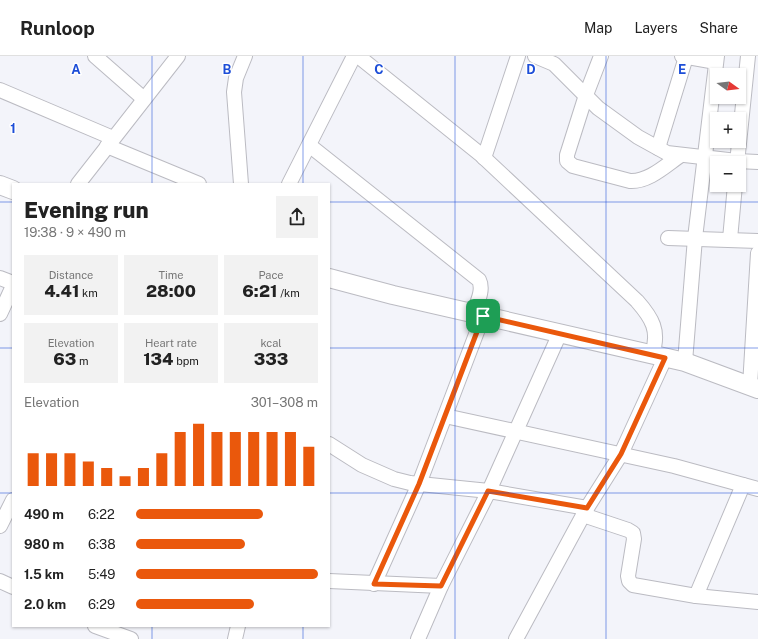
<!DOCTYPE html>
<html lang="en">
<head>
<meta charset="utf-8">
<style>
	:root { --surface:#fff; --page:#f2f2f2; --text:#222; --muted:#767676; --line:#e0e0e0; --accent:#ea580c }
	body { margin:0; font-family:"Public Sans",sans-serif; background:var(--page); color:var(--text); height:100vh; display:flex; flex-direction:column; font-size:15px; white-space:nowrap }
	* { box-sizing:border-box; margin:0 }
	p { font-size:13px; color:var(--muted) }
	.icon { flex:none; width:22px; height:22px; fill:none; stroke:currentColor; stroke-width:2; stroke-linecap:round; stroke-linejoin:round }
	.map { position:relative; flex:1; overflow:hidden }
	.details { position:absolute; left:12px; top:127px; width:318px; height:444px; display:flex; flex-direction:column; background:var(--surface); border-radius:0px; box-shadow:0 1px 3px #0004 }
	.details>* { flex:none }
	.needle { width:26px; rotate:105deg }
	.fabs { position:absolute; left:710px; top:12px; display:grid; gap:8px }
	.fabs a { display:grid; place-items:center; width:36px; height:36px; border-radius:0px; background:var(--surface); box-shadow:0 1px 3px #0004; font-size:20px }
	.pin { position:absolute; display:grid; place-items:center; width:34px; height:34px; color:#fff; margin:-17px; border-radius:8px; box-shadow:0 2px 6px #0006 }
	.round { display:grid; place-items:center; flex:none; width:42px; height:42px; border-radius:0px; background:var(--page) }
	.headline { display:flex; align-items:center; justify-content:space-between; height:68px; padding:0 12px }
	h1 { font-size:22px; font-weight:800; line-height:30px }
	.metrics { display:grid; grid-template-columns:repeat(3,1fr); gap:6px; height:68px; padding:4px 12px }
	.metrics div { display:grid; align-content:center; border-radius:0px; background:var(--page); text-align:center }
	.metrics b { font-size:17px; font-weight:800 }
	.metrics small { font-size:11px; font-weight:400 }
	.metrics p { font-size:11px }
	.chart { height:112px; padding:8px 12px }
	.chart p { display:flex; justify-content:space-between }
	.chart svg { width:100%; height:72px; margin-top:4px; stroke:var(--accent); stroke-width:6 }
	ul { padding:0 12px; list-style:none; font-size:13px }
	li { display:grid; grid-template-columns:64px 48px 1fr; align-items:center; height:30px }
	li i { height:10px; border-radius:5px; background:var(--accent) }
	header { display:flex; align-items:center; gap:24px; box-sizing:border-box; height:56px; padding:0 20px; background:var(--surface); border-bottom:1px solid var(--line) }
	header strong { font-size:19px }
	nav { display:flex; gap:22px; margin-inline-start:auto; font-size:14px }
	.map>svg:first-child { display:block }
</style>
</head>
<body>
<header>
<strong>Runloop</strong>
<nav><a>Map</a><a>Layers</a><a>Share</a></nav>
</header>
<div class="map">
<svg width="758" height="583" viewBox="0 0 758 583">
	<rect width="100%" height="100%" fill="#f3f4fa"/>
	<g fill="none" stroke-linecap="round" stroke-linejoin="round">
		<!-- minor casing -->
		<g stroke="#bbbbc2" stroke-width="16">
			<g id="minor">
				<path d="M 95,0 L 144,43"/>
				<path d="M 358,0 L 480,98 L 637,245 C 652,262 660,275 652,298"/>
				<path d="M 535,0 L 554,8 L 598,52 L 638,81 L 667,97 L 737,105 L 758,106"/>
				<path d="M 601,0 L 586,39 L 567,99 L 567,105 L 573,110 L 630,125 C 649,126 666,109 681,99"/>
				<path d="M 682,0 L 716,6"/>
				<path d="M 0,34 L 113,82"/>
				<path d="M 309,89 L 479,224 C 484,234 477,247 473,258"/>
				<path d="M 107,90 L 199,128"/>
				<path d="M 658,92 L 686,1"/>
				<path d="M 484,102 L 518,0"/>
				<path d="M 737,107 L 748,0"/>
				<path d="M 78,128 L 178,0"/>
				<path d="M 241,128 L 234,36 L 236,22 L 245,0"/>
				<path d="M 289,128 L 354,0"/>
				<path d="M 668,182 L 758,185"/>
				<path d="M 730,183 L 735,129"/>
				<path d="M 0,222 L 13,227"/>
				<path d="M 0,258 L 13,230"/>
				<path d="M 685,306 L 695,182 L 717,0"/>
				<path d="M 750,330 L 758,197"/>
				<path d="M 445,360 L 674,410 L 758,433"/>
				<path d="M 329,388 L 362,409 L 394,423 L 410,427 L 489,435 L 587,452"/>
				<path d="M 583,459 L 628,474 L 633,477 L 634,483 L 628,520 L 629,525 L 633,529 L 696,540 L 758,546"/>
				<path d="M 0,470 L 13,444"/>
				<path d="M 0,525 L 13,531"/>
				<path d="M 329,525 L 441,530"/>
				<path d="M 374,528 L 419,428 L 483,260"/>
				<path d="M 696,540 L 743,429"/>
				<path d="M 95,570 L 131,583"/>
				<path d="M 235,583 L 238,570"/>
				<path d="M 418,583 L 441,530 L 489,435 L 560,277"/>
				<path d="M 516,583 L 587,452 L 621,398 L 665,302"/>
			</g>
		</g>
		<!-- tertiary casing -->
		<g stroke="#bbbbc2" stroke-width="20">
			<g id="tertiary">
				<path d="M 0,129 L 13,134"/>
				<path d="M 329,222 L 393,239 L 685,306 L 758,333"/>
			</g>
		</g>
		<!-- minor -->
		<use href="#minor" stroke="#fff" stroke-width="14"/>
		<!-- tertiary -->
		<use href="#tertiary" stroke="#fff" stroke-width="18"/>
	</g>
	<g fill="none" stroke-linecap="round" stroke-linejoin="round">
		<!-- route casing -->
		<g stroke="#fff" stroke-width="8">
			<path id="route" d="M 483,260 L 665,302 L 621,398 L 587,452 L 488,435 L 441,530 L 374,528 L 419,428 Z"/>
		</g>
		<!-- route -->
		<use href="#route" stroke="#ea580c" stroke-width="5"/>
	</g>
	<!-- grid -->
	<path fill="none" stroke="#1d4ed8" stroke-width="1" stroke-opacity="0.55" d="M 152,0 L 152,128M 303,0 L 303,128M 455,0 L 455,583M 606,0 L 606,583M 0,146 L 13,146M 329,146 L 758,146M 0,292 L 13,292M 329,292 L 758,292M 0,437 L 13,437M 329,437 L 758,437M 152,570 L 152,583M 303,570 L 303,583"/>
	<g font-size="13" text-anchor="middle" font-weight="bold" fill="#1d4ed8" stroke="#fff" stroke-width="3" stroke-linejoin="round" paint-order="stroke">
		<text x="76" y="18">A</text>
		<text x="227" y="18">B</text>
		<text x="379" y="18">C</text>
		<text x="531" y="18">D</text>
		<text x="682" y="18">E</text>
		<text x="13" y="77">1</text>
	</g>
</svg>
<div class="fabs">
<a><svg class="needle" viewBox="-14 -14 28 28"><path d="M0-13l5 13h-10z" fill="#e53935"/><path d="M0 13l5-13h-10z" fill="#767676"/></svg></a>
<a>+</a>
<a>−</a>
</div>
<div class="pin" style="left:483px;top:260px;background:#1e9e55"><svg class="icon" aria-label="arrive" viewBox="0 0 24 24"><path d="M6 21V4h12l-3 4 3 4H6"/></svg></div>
<section class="details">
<div class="headline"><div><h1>Evening run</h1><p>19:38 · 9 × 490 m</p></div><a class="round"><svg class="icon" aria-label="share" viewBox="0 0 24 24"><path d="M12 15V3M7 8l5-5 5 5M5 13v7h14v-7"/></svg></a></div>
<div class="metrics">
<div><p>Distance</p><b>4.41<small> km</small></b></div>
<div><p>Time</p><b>28:00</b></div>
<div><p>Pace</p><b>6:21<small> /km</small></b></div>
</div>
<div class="metrics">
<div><p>Elevation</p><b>63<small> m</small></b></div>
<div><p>Heart rate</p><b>134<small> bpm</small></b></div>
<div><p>kcal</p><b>333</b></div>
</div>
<div class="chart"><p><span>Elevation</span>301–308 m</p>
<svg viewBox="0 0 160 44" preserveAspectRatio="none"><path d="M5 44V24M15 44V24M25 44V24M35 44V29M45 44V33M55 44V38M65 44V33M75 44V24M85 44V11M95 44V6M105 44V11M115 44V11M125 44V11M135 44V11M145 44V11M155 44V20"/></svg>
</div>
<ul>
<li><b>490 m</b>6:22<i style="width:70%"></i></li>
<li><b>980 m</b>6:38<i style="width:60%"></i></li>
<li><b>1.5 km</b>5:49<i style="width:100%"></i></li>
<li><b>2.0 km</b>6:29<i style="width:65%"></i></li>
</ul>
</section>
</div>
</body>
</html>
